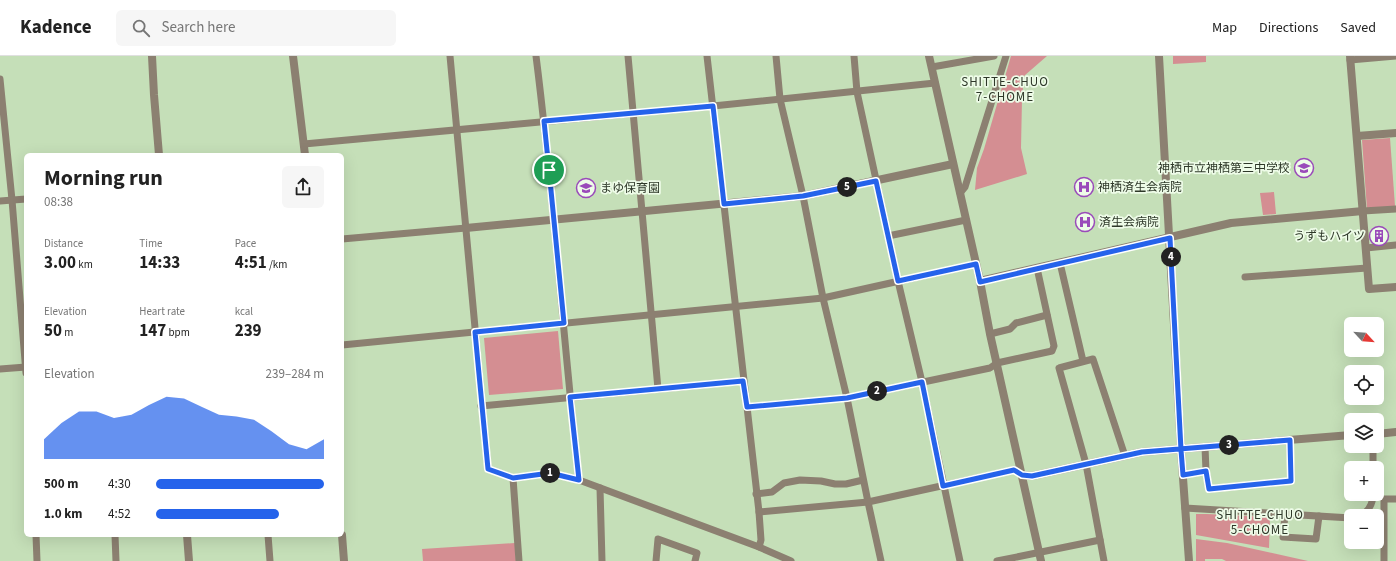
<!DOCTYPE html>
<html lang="en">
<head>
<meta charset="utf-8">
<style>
	:root { --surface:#fff; --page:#f6f6f6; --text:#222; --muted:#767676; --line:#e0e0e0; --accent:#2563eb }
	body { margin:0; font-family:"Source Sans 3","Noto Sans JP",sans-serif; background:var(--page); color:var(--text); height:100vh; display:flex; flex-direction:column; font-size:15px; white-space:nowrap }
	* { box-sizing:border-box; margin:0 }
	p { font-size:13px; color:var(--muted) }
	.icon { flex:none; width:22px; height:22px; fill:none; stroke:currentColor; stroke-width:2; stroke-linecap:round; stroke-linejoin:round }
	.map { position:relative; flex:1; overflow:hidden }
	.sheet { position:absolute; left:24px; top:97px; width:320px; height:384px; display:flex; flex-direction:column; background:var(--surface); border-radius:6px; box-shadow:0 4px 16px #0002 }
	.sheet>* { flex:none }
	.needle { width:26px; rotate:116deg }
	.buttons { position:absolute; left:1344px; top:261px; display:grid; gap:8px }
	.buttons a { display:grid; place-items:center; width:40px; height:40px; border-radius:6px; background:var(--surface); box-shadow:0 4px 16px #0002; font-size:20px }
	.pin { position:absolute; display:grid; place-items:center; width:34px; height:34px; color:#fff; margin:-17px; border:2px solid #fff; border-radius:50%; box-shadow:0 1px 4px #0007 }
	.km { position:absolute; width:20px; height:20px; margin:-10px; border-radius:50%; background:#222; color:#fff; font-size:11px; line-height:20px; text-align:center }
	.round { display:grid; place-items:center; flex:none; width:42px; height:42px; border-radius:6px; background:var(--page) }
	.headline { display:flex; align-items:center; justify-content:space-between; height:68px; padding:0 20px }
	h1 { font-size:22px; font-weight:700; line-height:30px }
	.metrics { display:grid; grid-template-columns:repeat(3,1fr); gap:6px; height:68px; padding:4px 20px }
	.metrics div { display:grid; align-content:center }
	.metrics b { font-size:17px; font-weight:700 }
	.metrics small { font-size:11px; font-weight:400 }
	.metrics p { font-size:11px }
	.chart { height:112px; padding:8px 20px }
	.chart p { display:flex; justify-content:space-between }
	.chart svg { width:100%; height:72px; margin-top:4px; fill:var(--accent); opacity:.7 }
	ul { padding:0 20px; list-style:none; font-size:13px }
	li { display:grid; grid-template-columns:64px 48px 1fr; align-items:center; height:30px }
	li i { height:10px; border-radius:5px; background:var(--accent) }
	header { display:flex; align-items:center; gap:24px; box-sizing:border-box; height:56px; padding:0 20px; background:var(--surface); border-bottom:1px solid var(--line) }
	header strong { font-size:19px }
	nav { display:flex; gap:22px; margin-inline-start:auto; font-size:14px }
	.search { width:280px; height:36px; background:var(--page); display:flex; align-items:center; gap:10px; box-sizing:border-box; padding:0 14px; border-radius:6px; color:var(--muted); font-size:15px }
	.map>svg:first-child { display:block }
</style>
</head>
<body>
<header>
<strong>Kadence</strong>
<div class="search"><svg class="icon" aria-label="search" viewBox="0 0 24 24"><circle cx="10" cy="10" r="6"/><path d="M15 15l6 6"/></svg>Search here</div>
<nav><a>Map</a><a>Directions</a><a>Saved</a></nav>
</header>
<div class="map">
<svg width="1396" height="505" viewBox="0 0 1396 505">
	<rect width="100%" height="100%" fill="#c5dfb8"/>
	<!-- green -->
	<g fill="#d48e92">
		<path d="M 1011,0 L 1047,0 L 1024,20 L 1022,43 L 1021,92 L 1027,118 L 975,134 L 977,112 L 984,93 Z"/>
		<path d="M 1173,0 L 1206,0 L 1206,6 L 1173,8 Z"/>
		<path d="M 1390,82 L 1395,150 L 1367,153 L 1362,84 Z"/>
		<path d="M 1274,136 L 1276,158 L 1263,159 L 1260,137 Z"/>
		<path d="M 558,275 L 563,333 L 489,339 L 484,282 Z"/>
		<path d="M 1196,458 L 1207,458 L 1270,461 L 1269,492 L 1196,479 Z"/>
		<path d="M 1196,483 L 1227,487 L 1308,505 L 1226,505 L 1222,503 L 1205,503 L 1205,505 L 1196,505 Z"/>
		<path d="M 515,487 L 516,505 L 423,505 L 422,493 Z"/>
	</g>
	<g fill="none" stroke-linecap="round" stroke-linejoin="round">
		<!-- minor -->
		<g stroke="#8c8071" stroke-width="7">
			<path d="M 450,0 L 488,413 L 513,422 L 550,417 L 579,424 L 759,491 L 791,505"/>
			<path d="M 536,0 C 554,141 563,283 579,424"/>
			<path d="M 628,0 L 658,333"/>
			<path d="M 707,0 L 759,456 L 761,484 L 759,491"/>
			<path d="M 776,0 L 780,43 L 803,140 L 823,242 L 847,342 L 868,446 L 881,505"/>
			<path d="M 854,0 L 857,36 L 898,225 L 922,326 L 960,505"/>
			<path d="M 1350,4 L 1396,0"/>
			<path d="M 932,11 L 994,0"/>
			<path d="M 0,23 L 12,144 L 26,317"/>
			<path d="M 304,88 L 713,50 L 935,27"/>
			<path d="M 960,137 L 965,131 L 1006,0"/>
			<path d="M 0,145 L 26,143"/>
			<path d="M 1363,155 L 1396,153"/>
			<path d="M 888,180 L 966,164"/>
			<path d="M 342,183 L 466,172"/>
			<path d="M 1366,192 L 1396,189"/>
			<path d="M 1060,207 L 1083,305"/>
			<path d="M 1245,221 L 1367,212"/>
			<path d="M 990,278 L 1010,273 L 1016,267 L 1047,259"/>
			<path d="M 342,289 L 823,242 L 976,208"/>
			<path d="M 0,313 L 26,311"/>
			<path d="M 481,350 L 743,325"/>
			<path d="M 747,351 L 847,342 L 990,312 L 997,307 L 1052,295 L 1054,290 L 1037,212"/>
			<path d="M 1205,391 L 1206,415 L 1209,433 L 1291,425 L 1290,384"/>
			<path d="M 1373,412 L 1373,390"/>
			<path d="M 1183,419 L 1206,415"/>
			<path d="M 513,422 L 519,505"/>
			<path d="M 600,432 L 602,505"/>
			<path d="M 756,438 L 772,436 L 784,427 L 800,424 L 821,425 L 835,428 L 846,428 L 863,424"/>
			<path d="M 1185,452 L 1351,462"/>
			<path d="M 759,456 L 868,446 L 1014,414 L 1022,419"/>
			<path d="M 1285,458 L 1283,481 L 1316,483 L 1319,460"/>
			<path d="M 1360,460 C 1368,456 1373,448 1373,438"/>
			<path d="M 36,479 L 37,505"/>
			<path d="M 115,479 L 116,505"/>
			<path d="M 268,479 L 270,505"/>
			<path d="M 656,505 L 658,483 L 697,497 L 695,505"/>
			<path d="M 997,505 L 1100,484"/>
			<path d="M 1104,505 L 1086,408 L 1059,312 L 1093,303 L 1125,400"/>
			<path d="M 1384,505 L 1384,443 L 1396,443"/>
		</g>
		<!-- tertiary -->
		<g stroke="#8c8071" stroke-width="8">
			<path d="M 152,0 L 154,39 L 159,99"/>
			<path d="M 293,0 L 305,99"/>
			<path d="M 929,0 L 980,225 L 990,278 L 1041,505"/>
			<path d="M 1159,0 L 1181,394 L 1189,505"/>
			<path d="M 1350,0 L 1369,233 L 1396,231"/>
			<path d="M 1357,80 L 1396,77"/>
			<path d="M 466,172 L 803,140 L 953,108"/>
			<path d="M 980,225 L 1231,167 L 1363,155"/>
			<path d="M 1377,378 L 1396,376"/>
			<path d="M 1022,419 L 1032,420 L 1142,396 L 1351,379"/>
			<path d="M 187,479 L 189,505"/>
			<path d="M 342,479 L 344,505"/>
		</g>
	</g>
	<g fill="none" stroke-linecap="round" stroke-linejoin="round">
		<!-- route casing -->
		<g stroke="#fff" stroke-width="8">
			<path id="route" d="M 549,114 L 564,267 L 475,276 L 488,413 L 513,422 L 550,417 L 579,424 L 570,341 L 743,325 L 747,351 L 847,342 L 922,326 L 943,430 L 1014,414 L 1022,419 L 1032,420 L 1142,396 L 1290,384 L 1291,425 L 1209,433 L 1206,415 L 1183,419 L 1181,394 L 1170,182 L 980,226 L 976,208 L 898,225 L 876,125 L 803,140 L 724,148 L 713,50 L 544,65 L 549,114"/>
		</g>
		<!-- route -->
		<use href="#route" stroke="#2563eb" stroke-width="5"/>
	</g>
	<!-- icons -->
	<defs>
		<g id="school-ring" transform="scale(1)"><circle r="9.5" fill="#eefce8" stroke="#9a4aba" stroke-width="1.5"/><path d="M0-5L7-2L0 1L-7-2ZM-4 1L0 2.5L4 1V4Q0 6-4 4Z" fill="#9a4aba"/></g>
		<g id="hospital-ring" transform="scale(1)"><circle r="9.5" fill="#eefce8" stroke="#9a4aba" stroke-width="1.5"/><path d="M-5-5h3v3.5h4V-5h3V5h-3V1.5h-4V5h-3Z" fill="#9a4aba"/></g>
		<g id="building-ring" transform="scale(1)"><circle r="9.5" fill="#eefce8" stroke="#9a4aba" stroke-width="1.5"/><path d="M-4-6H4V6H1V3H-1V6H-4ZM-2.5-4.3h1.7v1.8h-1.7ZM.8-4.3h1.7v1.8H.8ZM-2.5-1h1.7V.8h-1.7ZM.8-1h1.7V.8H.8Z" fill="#9a4aba"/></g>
	</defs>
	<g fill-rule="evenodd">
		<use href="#school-ring" x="1304" y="112"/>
		<use href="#hospital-ring" x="1084" y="131"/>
		<use href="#school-ring" x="586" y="132"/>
		<use href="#hospital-ring" x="1085" y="166"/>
		<use href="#building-ring" x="1379" y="180"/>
	</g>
	<g text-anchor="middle" stroke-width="3.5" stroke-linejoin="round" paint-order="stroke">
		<!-- poi labels -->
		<g font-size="12" fill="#2e3829" stroke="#eefce8" text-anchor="start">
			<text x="1290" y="116" text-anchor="end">神栖市立神栖第三中学校</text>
			<text x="1098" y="135">神栖済生会病院</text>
			<text x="600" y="136">まゆ保育園</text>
			<text x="1099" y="170">済生会病院</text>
			<text x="1365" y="184" text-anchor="end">うずもハイツ</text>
		</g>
		<!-- neighbourhood labels -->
		<g font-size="13" letter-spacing="1" fill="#2e3829" stroke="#eefce8">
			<text x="1005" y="30">SHITTE-CHUO<tspan x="1005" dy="15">7-CHOME</tspan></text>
			<text x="1260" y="463">SHITTE-CHUO<tspan x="1260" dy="15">5-CHOME</tspan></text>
		</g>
	</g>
</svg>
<div class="buttons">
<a><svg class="needle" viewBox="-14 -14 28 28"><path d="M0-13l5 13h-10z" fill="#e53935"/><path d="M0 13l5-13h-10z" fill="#767676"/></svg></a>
<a><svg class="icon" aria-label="locate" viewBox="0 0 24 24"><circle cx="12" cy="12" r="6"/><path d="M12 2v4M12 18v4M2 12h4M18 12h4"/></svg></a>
<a><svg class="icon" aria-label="layers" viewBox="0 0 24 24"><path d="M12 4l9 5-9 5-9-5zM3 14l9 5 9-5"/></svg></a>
<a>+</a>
<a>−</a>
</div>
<div class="pin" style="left:549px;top:114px;background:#1e9e55"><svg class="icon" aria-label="arrive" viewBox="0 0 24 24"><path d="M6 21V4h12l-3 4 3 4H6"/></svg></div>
<b class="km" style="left:550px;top:417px">1</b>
<b class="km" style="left:877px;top:335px">2</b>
<b class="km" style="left:1229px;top:389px">3</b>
<b class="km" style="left:1171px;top:201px">4</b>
<b class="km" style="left:847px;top:131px">5</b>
<section class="sheet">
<div class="headline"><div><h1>Morning run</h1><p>08:38</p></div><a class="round"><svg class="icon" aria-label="share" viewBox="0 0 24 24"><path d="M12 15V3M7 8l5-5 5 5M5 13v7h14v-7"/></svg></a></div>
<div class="metrics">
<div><p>Distance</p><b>3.00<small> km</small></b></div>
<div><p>Time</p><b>14:33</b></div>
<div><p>Pace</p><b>4:51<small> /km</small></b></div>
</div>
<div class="metrics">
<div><p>Elevation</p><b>50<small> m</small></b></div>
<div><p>Heart rate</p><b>147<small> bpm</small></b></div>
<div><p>kcal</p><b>239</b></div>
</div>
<div class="chart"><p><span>Elevation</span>239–284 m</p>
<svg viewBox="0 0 160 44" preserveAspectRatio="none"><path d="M0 44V32L10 22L20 15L30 15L40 19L50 17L60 11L70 6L80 7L90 12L100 17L110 18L120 20L130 27L140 35L150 38L160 32V44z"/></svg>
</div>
<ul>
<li><b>500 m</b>4:30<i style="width:100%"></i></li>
<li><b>1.0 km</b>4:52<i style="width:73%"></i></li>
</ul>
</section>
</div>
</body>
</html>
